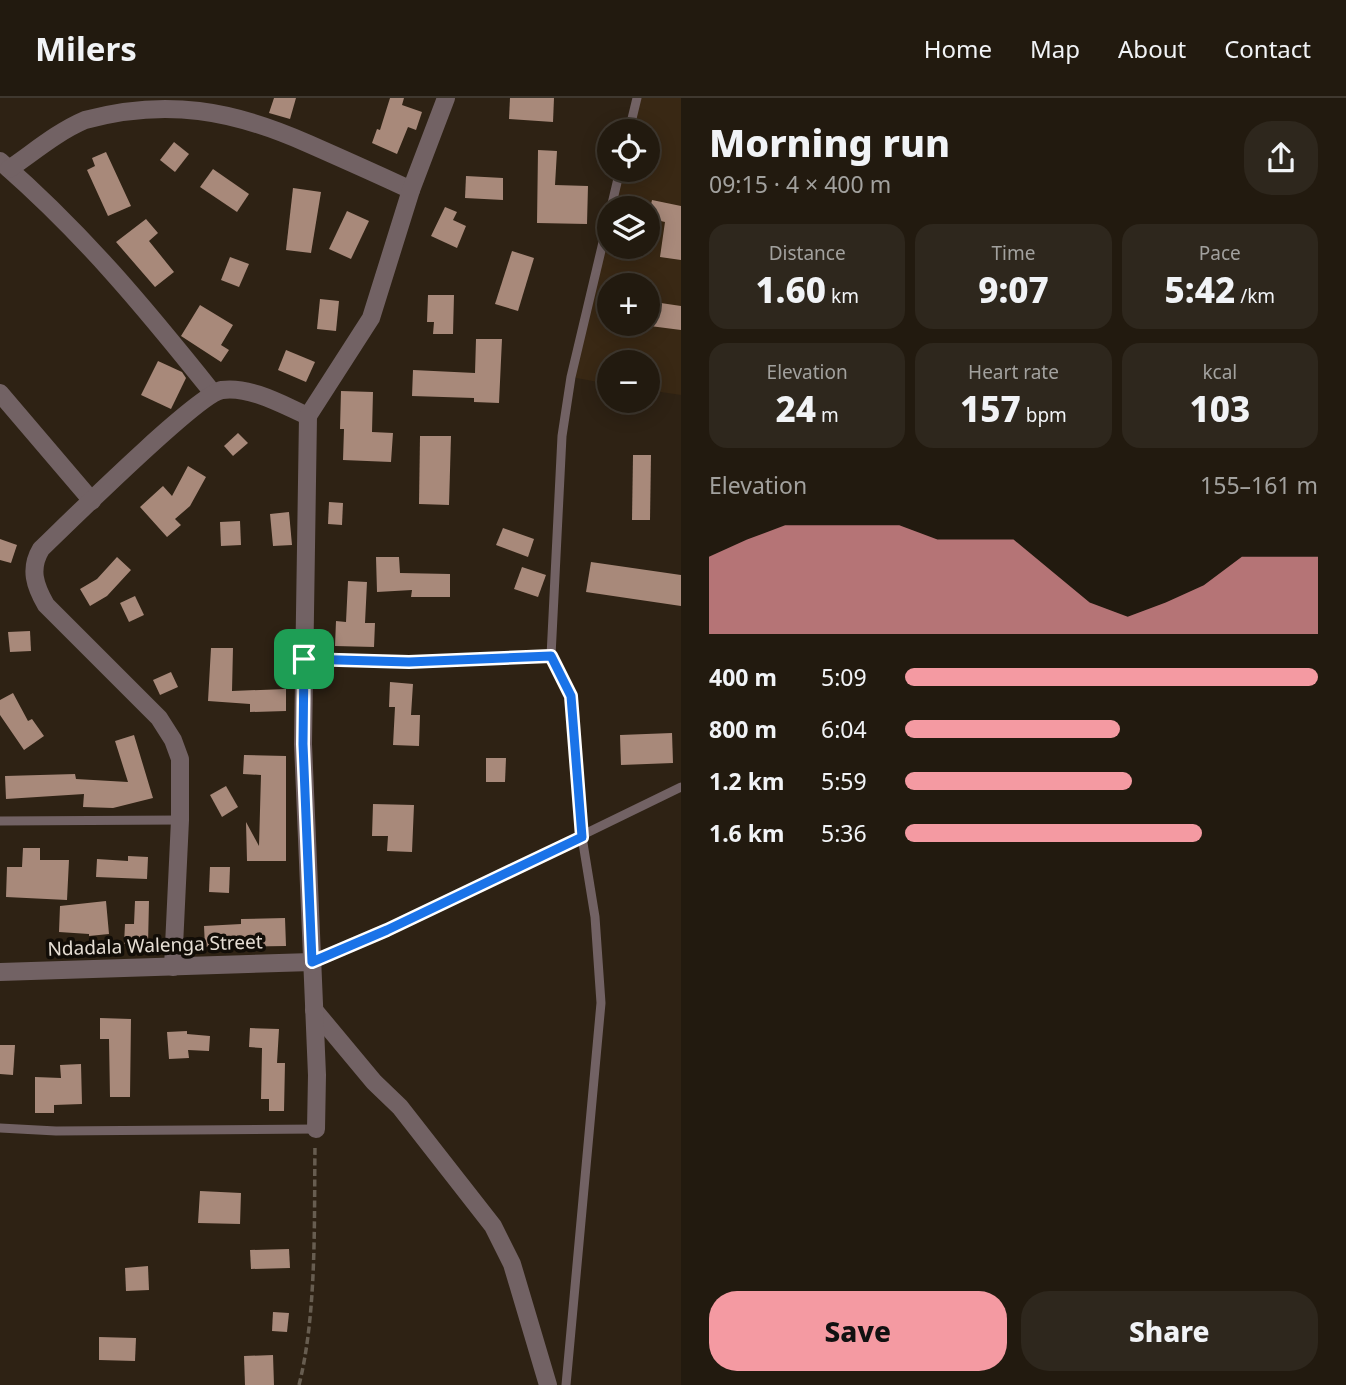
<!DOCTYPE html>
<html lang="en">
<head>
<meta charset="utf-8">
<style>
	:root { --surface:#221a0f; --page:#2e271d; --text:#f1f3f6; --muted:#a2a19e; --line:#3f382f; --accent:#f49aa2 }
	body { margin:0; font-family:"Noto Sans",sans-serif; background:var(--page); color:var(--text); height:100vh; display:flex; flex-direction:column; font-size:26px; white-space:nowrap }
	* { box-sizing:border-box; margin:0 }
	p { font-size:23px; color:var(--muted) }
	.icon { flex:none; width:38px; height:38px; fill:none; stroke:currentColor; stroke-width:2; stroke-linecap:round; stroke-linejoin:round }
	.map { position:relative; flex:1; overflow:hidden }
	.sheet { display:flex; flex-direction:column; background:var(--surface); width:665px }
	.sheet>* { flex:none }
	.fabs { position:absolute; left:597px; top:21px; display:grid; gap:14px }
	.fabs a { display:grid; place-items:center; width:63px; height:63px; border-radius:50%; background:var(--surface); box-shadow:0 4px 18px #0003,0 0 0 2px var(--line); font-size:35px }
	.pin { position:absolute; display:grid; place-items:center; width:60px; height:60px; color:#fff; margin:-30px; border-radius:14px; box-shadow:0 4px 10px #0006 }
	.round { display:grid; place-items:center; flex:none; width:74px; height:74px; border-radius:28px; background:var(--page) }
	.overview { display:flex; align-items:center; justify-content:space-between; height:119px; padding:0 28px }
	h1 { font-size:38px; font-weight:800; line-height:52px }
	.stats { display:grid; grid-template-columns:repeat(3,1fr); gap:10px; height:119px; padding:7px 28px }
	.stats div { display:grid; align-content:center; border-radius:18px; background:var(--page); text-align:center }
	.stats b { font-size:35px; font-weight:800 }
	.stats small { font-size:19px; font-weight:400 }
	.stats p { font-size:19px }
	.chart { height:196px; padding:14px 28px }
	.chart p { display:flex; justify-content:space-between }
	.chart svg { width:100%; height:126px; margin-top:7px; fill:var(--accent); opacity:.7 }
	.button { display:flex; gap:14px; margin-top:auto; padding:14px 28px }
	.button a { flex:1; height:80px; border-radius:28px; background:var(--accent); color:#111; font-size:28px; font-weight:800; line-height:80px; text-align:center }
	.button a+a { background:var(--page); color:var(--text) }
	ul { padding:0 28px; list-style:none; font-size:23px }
	li { display:grid; grid-template-columns:112px 84px 1fr; align-items:center; height:52px }
	li i { height:18px; border-radius:9px; background:var(--accent) }
	header { display:flex; align-items:center; gap:42px; box-sizing:border-box; height:98px; padding:0 35px; background:var(--surface); border-bottom:2px solid var(--line) }
	header strong { font-size:33px }
	nav { display:flex; gap:38px; margin-inline-start:auto; font-size:24px }
	main { display:flex; flex:1; min-height:0 }
	.map>svg:first-child { display:block }
</style>
</head>
<body>
<header>
<strong>Milers</strong>
<nav><a>Home</a><a>Map</a><a>About</a><a>Contact</a></nav>
</header>
<main>
<div class="map">
<svg width="681" height="1287" viewBox="0 0 681 1287">
	<rect width="100%" height="100%" fill="#2e2214"/>
	<!-- built -->
	<path fill="#392814" fill-rule="evenodd" d="M 637,0 L 681,0 L 681,297 L 648,292 L 648,264 L 609,264 L 609,286 L 571,279 L 609,119 L 609,149 L 648,149 L 648,110 L 611,110 L 620,72 L 648,72 L 648,33 L 629,33 ZM 609,187 L 648,187 L 648,226 L 609,226 Z"/>
	<!-- building -->
	<g fill="#a8897a">
		<path d="M 274,0 L 296,0 L 290,21 L 269,15 Z"/>
		<path d="M 390,0 L 404,0 L 402,7 L 422,14 L 416,32 L 408,29 L 397,56 L 372,45 L 377,31 L 380,32 Z"/>
		<path d="M 510,0 L 554,0 L 553,24 L 509,21 Z"/>
		<path d="M 174,44 L 189,56 L 175,74 L 160,62 Z"/>
		<path d="M 538,52 L 557,53 L 555,87 L 588,88 L 587,126 L 537,125 Z"/>
		<path d="M 106,54 L 131,108 L 108,118 L 87,72 L 95,68 L 92,60 Z"/>
		<path d="M 213,71 L 249,96 L 237,114 L 200,89 Z"/>
		<path d="M 466,78 L 503,80 L 503,102 L 465,100 Z"/>
		<path d="M 293,90 L 321,94 L 311,155 L 286,152 Z"/>
		<path d="M 652,102 L 681,108 L 681,162 L 660,159 L 665,124 L 648,120 Z"/>
		<path d="M 445,109 L 457,114 L 453,122 L 466,128 L 457,150 L 431,138 Z"/>
		<path d="M 347,113 L 369,123 L 351,161 L 329,151 Z"/>
		<path d="M 146,121 L 158,135 L 149,143 L 174,174 L 155,189 L 116,144 Z"/>
		<path d="M 512,153 L 534,160 L 518,213 L 495,206 Z"/>
		<path d="M 230,159 L 249,166 L 239,189 L 221,182 Z"/>
		<path d="M 428,197 L 454,197 L 453,236 L 433,236 L 434,224 L 427,224 Z"/>
		<path d="M 320,201 L 339,203 L 336,233 L 317,231 Z"/>
		<path d="M 654,204 L 681,208 L 681,232 L 650,228 Z"/>
		<path d="M 200,207 L 233,227 L 221,247 L 229,252 L 221,264 L 181,238 Z"/>
		<path d="M 476,241 L 502,241 L 499,305 L 474,304 L 474,300 L 412,298 L 413,272 L 475,275 Z"/>
		<path d="M 286,252 L 315,264 L 306,284 L 278,272 Z"/>
		<path d="M 158,263 L 182,274 L 186,280 L 171,311 L 141,297 Z"/>
		<path d="M 341,293 L 373,294 L 372,334 L 393,335 L 391,364 L 343,362 L 344,331 L 340,331 Z"/>
		<path d="M 238,335 L 248,345 L 233,358 L 224,348 Z"/>
		<path d="M 420,338 L 451,338 L 449,407 L 419,406 Z"/>
		<path d="M 633,357 L 651,357 L 650,422 L 632,422 Z"/>
		<path d="M 188,368 L 206,379 L 190,408 L 175,421 L 181,427 L 167,439 L 140,409 L 163,388 L 172,398 Z"/>
		<path d="M 329,404 L 343,405 L 342,427 L 328,426 Z"/>
		<path d="M 289,414 L 292,447 L 273,448 L 270,416 Z"/>
		<path d="M 240,423 L 241,447 L 221,448 L 220,424 Z"/>
		<path d="M 503,430 L 534,441 L 528,459 L 496,447 Z"/>
		<path d="M 0,441 L 17,447 L 11,465 L 0,462 Z"/>
		<path d="M 117,459 L 131,472 L 107,498 L 90,508 L 80,491 L 97,481 Z"/>
		<path d="M 376,459 L 399,459 L 400,475 L 450,476 L 450,499 L 411,499 L 412,492 L 377,494 Z"/>
		<path d="M 591,464 L 681,477 L 681,508 L 586,494 Z"/>
		<path d="M 522,469 L 546,477 L 538,499 L 514,491 Z"/>
		<path d="M 348,483 L 367,484 L 365,525 L 375,525 L 374,549 L 335,548 L 336,523 L 346,524 Z"/>
		<path d="M 135,498 L 144,517 L 129,524 L 120,505 Z"/>
		<path d="M 30,533 L 31,553 L 10,554 L 8,534 Z"/>
		<path d="M 211,550 L 233,550 L 232,593 L 286,591 L 286,613 L 250,614 L 250,606 L 208,603 Z"/>
		<path d="M 171,574 L 178,589 L 160,597 L 153,582 Z"/>
		<path d="M 390,584 L 413,586 L 411,617 L 420,617 L 419,648 L 393,647 L 395,609 L 389,609 Z"/>
		<path d="M 13,595 L 28,623 L 32,621 L 44,638 L 24,652 L 0,617 L 0,602 Z"/>
		<path d="M 672,635 L 673,665 L 621,667 L 620,637 Z"/>
		<path d="M 134,637 L 153,700 L 113,710 L 83,709 L 84,696 L 6,701 L 5,678 L 75,676 L 76,681 L 128,684 L 115,643 Z"/>
		<path d="M 244,657 L 286,658 L 286,763 L 247,763 L 246,724 L 259,748 L 261,677 L 243,676 Z"/>
		<path d="M 486,660 L 506,660 L 505,684 L 486,684 Z"/>
		<path d="M 226,688 L 238,709 L 222,719 L 210,697 Z"/>
		<path d="M 373,706 L 414,707 L 412,754 L 387,753 L 388,738 L 372,738 Z"/>
		<path d="M 23,750 L 40,750 L 40,762 L 69,762 L 67,802 L 6,799 L 7,769 L 22,769 Z"/>
		<path d="M 128,758 L 148,759 L 147,781 L 96,779 L 97,761 L 128,763 Z"/>
		<path d="M 210,769 L 230,769 L 229,795 L 209,794 Z"/>
		<path d="M 106,803 L 109,836 L 89,838 L 89,836 L 59,834 L 60,808 Z"/>
		<path d="M 135,803 L 149,803 L 148,847 L 124,846 L 125,826 L 134,826 Z"/>
		<path d="M 285,820 L 286,848 L 205,849 L 204,828 L 241,826 L 241,821 Z"/>
		<path d="M 100,920 L 131,921 L 130,999 L 110,999 L 109,941 L 100,941 Z"/>
		<path d="M 250,930 L 279,931 L 277,965 L 285,965 L 284,1013 L 269,1013 L 269,1001 L 261,1001 L 262,950 L 249,949 Z"/>
		<path d="M 187,933 L 187,936 L 210,938 L 209,953 L 188,952 L 189,960 L 169,961 L 167,934 Z"/>
		<path d="M 0,947 L 15,947 L 13,977 L 0,976 Z"/>
		<path d="M 81,966 L 82,1006 L 54,1007 L 54,1015 L 35,1015 L 35,979 L 61,980 L 60,967 Z"/>
		<path d="M 200,1093 L 241,1095 L 240,1126 L 198,1125 Z"/>
		<path d="M 289,1151 L 290,1170 L 251,1171 L 250,1152 Z"/>
		<path d="M 148,1168 L 149,1192 L 126,1193 L 125,1170 Z"/>
		<path d="M 273,1214 L 289,1215 L 287,1234 L 272,1233 Z"/>
		<path d="M 99,1239 L 136,1240 L 135,1263 L 99,1262 Z"/>
		<path d="M 273,1257 L 274,1287 L 245,1287 L 244,1258 Z"/>
	</g>
	<g fill="none" stroke-linecap="round" stroke-linejoin="round">
		<!-- path -->
		<path stroke="#675d50" stroke-width="3.5" stroke-dasharray="7 3.5" stroke-linecap="butt" d="M 299,1287 C 317,1216 314,1121 315,1047"/>
		<!-- service -->
		<g stroke="#726264" stroke-width="9">
			<path d="M 629,33 L 637,0"/>
			<path d="M 611,110 L 620,72"/>
			<path d="M 304,561 L 409,564 L 551,558"/>
			<path d="M 0,723 L 180,722"/>
			<path d="M 313,863 L 387,832 L 681,689"/>
			<path d="M 0,1030 L 56,1033 L 316,1031"/>
			<path d="M 566,1287 L 601,905 L 595,819 L 582,739 L 571,598 L 551,558 L 562,338 L 571,279 L 609,119"/>
		</g>
		<!-- minor -->
		<g stroke="#726264" stroke-width="18">
			<path d="M 0,63 C 83,135 145,210 213,295"/>
			<path d="M 9,71 C 34,54 57,34 85,22 C 166,0 233,12 309,46 C 343,61 377,76 411,92"/>
			<path d="M 0,295 L 92,403"/>
			<path d="M 173,869 L 180,722 L 180,661 L 173,642 L 159,620 L 46,507 C 35,488 29,471 41,451 C 67,426 198,296 222,292 C 250,288 283,307 308,318"/>
			<path d="M 0,874 L 312,864"/>
			<path d="M 314,912 L 374,984 L 400,1009 L 493,1128 L 512,1166 L 548,1287"/>
			<path d="M 316,1031 L 317,977 L 303,646 L 308,318 L 371,220 L 411,92 L 446,0"/>
		</g>
	</g>
	<g fill="none" stroke-linecap="round" stroke-linejoin="round">
		<!-- route casing -->
		<g stroke="#fff" stroke-width="14">
			<path id="route" d="M 551,558 L 571,598 L 582,739 L 387,832 L 312,864 L 303,646 L 304,561 L 409,564 Z"/>
		</g>
		<!-- route -->
		<use href="#route" stroke="#1a73e8" stroke-width="9"/>
	</g>
	<g text-anchor="middle" stroke-width="7" stroke-linejoin="round" paint-order="stroke">
		<!-- street labels -->
		<g font-size="19" fill="#e6ded4" stroke="#120d07">
			<text transform="translate(155 847) rotate(-2)" y="7">Ndadala Walenga Street</text>
		</g>
	</g>
</svg>
<div class="fabs">
<a><svg class="icon" aria-label="locate" viewBox="0 0 24 24"><circle cx="12" cy="12" r="6"/><path d="M12 2v4M12 18v4M2 12h4M18 12h4"/></svg></a>
<a><svg class="icon" aria-label="layers" viewBox="0 0 24 24"><path d="M12 4l9 5-9 5-9-5zM3 14l9 5 9-5"/></svg></a>
<a>+</a>
<a>−</a>
</div>
<div class="pin" style="left:304px;top:561px;background:#1e9e55"><svg class="icon" aria-label="arrive" viewBox="0 0 24 24"><path d="M6 21V4h12l-3 4 3 4H6"/></svg></div>
</div>
<section class="sheet">
<div class="overview"><div><h1>Morning run</h1><p>09:15 · 4 × 400 m</p></div><a class="round"><svg class="icon" aria-label="share" viewBox="0 0 24 24"><path d="M12 15V3M7 8l5-5 5 5M5 13v7h14v-7"/></svg></a></div>
<div class="stats">
<div><p>Distance</p><b>1.60<small> km</small></b></div>
<div><p>Time</p><b>9:07</b></div>
<div><p>Pace</p><b>5:42<small> /km</small></b></div>
</div>
<div class="stats">
<div><p>Elevation</p><b>24<small> m</small></b></div>
<div><p>Heart rate</p><b>157<small> bpm</small></b></div>
<div><p>kcal</p><b>103</b></div>
</div>
<div class="chart"><p><span>Elevation</span>155–161 m</p>
<svg viewBox="0 0 160 44" preserveAspectRatio="none"><path d="M0 44V17L10 11L20 6L30 6L40 6L50 6L60 11L70 11L80 11L90 22L100 33L110 38L120 33L130 27L140 17L150 17L160 17V44z"/></svg>
</div>
<ul>
<li><b>400 m</b>5:09<i style="width:100%"></i></li>
<li><b>800 m</b>6:04<i style="width:52%"></i></li>
<li><b>1.2 km</b>5:59<i style="width:55%"></i></li>
<li><b>1.6 km</b>5:36<i style="width:72%"></i></li>
</ul>
<div class="button"><a>Save</a><a>Share</a></div>
</section>
</main>
</body>
</html>
